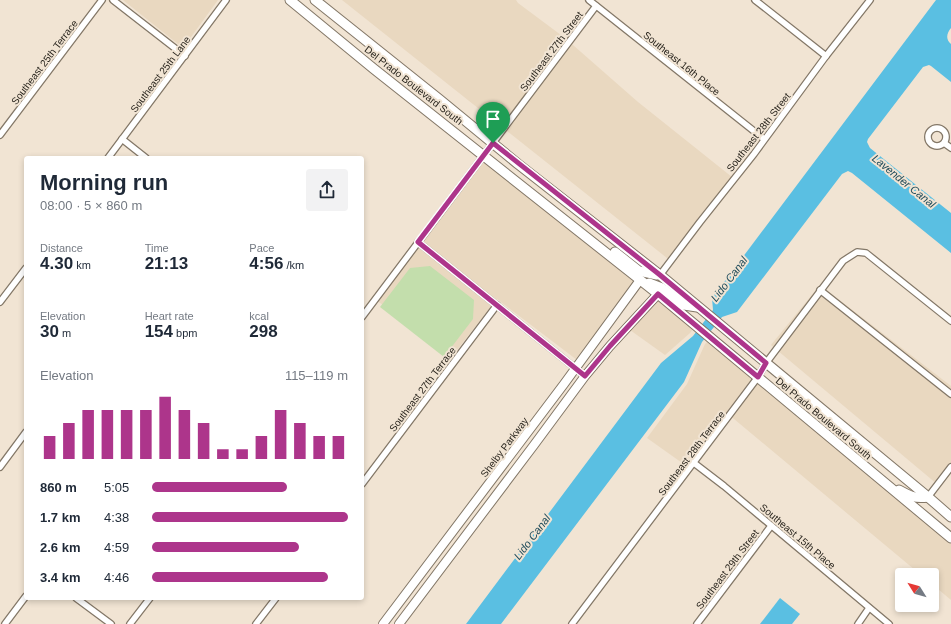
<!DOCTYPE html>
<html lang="en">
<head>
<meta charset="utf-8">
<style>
	:root { --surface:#fff; --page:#f2f2f3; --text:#1f2937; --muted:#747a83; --accent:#ad358b }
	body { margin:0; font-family:Helvetica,sans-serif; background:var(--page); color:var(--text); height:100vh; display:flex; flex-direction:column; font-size:15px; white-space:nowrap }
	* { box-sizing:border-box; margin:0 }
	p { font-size:13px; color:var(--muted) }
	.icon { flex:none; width:22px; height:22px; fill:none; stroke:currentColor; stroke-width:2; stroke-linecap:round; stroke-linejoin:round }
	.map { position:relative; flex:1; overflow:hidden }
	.panel { position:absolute; left:24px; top:156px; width:340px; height:444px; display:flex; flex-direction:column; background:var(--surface); border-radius:4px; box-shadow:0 2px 6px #0003 }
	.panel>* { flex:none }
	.needle { width:26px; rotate:307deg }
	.controls { position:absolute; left:895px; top:568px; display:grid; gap:8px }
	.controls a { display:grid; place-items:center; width:44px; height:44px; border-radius:4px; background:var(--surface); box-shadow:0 2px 6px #0003; font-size:20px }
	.pin { position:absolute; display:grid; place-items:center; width:34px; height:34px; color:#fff; margin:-41px -17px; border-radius:50% 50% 50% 0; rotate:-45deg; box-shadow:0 0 4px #0007 }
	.pin .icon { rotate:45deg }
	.round { display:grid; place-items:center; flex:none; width:42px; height:42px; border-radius:4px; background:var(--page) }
	.headline { display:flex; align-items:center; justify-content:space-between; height:68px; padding:0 16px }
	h1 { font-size:22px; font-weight:700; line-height:30px }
	.stats { display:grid; grid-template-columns:repeat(3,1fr); gap:6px; height:68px; padding:4px 16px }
	.stats div { display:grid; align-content:center }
	.stats b { font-size:17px; font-weight:700 }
	.stats small { font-size:11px; font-weight:400 }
	.stats p { font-size:11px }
	.chart { height:112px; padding:8px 16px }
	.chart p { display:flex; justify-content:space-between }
	.chart svg { width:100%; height:72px; margin-top:4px; stroke:var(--accent); stroke-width:6 }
	ul { padding:0 16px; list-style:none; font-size:13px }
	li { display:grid; grid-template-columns:64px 48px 1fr; align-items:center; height:30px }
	li i { height:10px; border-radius:5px; background:var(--accent) }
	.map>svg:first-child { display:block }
</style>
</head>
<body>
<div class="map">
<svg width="951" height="624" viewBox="0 0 951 624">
	<rect width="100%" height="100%" fill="#f1e4d3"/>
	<!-- built -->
	<g fill="#e9d8c0">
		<path d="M 123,0 L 218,0 L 183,48 Z"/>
		<path d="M 342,0 L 516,0 L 518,3 L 565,38 L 638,102 L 732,177 L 672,262 Z"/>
		<path d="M 479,158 L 634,282 L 577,360 L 497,299 L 453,355 L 373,298 Z"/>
		<path d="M 820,285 L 951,386 L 951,467 L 937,484 L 771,345 Z"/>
		<path d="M 658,300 L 693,329 L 690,333 L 665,355 L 630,330 Z"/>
		<path d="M 708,341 L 951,544 L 951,600 L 932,584 L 932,575 L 921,575 L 728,414 L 692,470 L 647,438 L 687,384 L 705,344 Z"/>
	</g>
	<!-- green -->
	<path fill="#c3deac" d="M 430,266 L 474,300 L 473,319 L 444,357 L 380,307 L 410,268 Z"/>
	<!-- water -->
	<g fill="#5abfe2">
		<path d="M 936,0 L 951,0 L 951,28 C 947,33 945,39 951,44 L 951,82 L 931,66 L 929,65 L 923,67 L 868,139 L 867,142 L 870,148 L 951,213 L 951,253 L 852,173 L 848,171 L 842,174 L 737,312 L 722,317 L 702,342 L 684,382 L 501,624 L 466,624 L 661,363 L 693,336 L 713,310 L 712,298 Z"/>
		<path d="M 780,598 L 800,614 L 792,624 L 760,624 Z"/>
	</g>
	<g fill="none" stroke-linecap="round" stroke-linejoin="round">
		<!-- street casing -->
		<g stroke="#837767" stroke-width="8">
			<g id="street">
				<path d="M 113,0 L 185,56"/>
				<path d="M 589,0 L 764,139"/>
				<path d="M 755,0 L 826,56"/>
				<circle cx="937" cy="137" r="9"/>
				<path d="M 0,135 L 102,0"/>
				<path d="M 122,139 L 146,158"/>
				<path d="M 944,143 L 951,148"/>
				<path d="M 108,158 L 226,0"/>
				<path d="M 418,242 L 585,376"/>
				<path d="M 660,275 L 700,222 L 754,154 L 826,56 L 870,0"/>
				<path d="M 820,290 L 951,394"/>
				<path d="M 0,302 L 26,268"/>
				<path d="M 362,317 L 596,6"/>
				<path d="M 694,463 L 724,486 L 889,624"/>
				<path d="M 0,467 L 26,432"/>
				<path d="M 362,484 L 497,305"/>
				<path d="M 928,497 L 951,467"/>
				<path d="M 76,598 L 111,624"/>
				<path d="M 5,624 L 26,596"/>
				<path d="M 130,624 L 150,598"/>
				<path d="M 256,624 L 276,598"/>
				<path d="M 572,624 L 758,377 L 766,363 L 843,261 L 857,252 L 866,253 L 951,321"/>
				<path d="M 697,624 L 771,526"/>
				<path d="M 858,624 L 869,608"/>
			</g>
		</g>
		<!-- secondary casing -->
		<g stroke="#837767" stroke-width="10">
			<g id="secondary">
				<path d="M 383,624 L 564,384 L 640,280"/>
				<path d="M 399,624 L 534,445 L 585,376 L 610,346 L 658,294"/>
			</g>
		</g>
		<!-- primary casing -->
		<g stroke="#837767" stroke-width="11">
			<g id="primary">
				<path d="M 290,0 L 374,69 L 658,294 L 951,538"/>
				<path d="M 315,0 L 439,99 L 518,164 L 660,275 L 928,497 L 951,517"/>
				<path d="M 615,252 L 639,271 L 657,275"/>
				<path d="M 649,283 L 662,288 L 684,305 L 697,307"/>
				<path d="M 899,490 C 910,496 915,499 928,497"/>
			</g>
		</g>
		<!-- street -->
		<use href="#street" stroke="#fff" stroke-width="5.5"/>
		<!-- secondary -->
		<use href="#secondary" stroke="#fff" stroke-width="8"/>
		<!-- primary -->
		<use href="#primary" stroke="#fff" stroke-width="9"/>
	</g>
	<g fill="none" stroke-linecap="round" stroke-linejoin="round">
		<!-- route casing -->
		<g stroke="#fff" stroke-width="8">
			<path id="route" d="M 493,143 L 660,275 L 766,363 L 758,377 L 658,294 L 610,346 L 585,376 L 418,242 Z"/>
		</g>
		<!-- route -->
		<use href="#route" stroke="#ad358b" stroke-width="5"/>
	</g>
	<g text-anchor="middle" stroke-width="4" stroke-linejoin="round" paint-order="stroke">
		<!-- street labels -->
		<g font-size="10" fill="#27231c" stroke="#f1e4d3">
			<text transform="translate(551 51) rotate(-53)" y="4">Southeast 27th Street</text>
			<text transform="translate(44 62) rotate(-53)" y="4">Southeast 25th Terrace</text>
			<text transform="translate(682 63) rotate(39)" y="4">Southeast 16th Place</text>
			<text transform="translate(160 74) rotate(-53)" y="4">Southeast 25th Lane</text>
			<text transform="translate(414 85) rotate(38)" y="4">Del Prado Boulevard South</text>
			<text transform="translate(758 132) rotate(-52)" y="4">Southeast 28th Street</text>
			<text transform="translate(422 389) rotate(-53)" y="4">Southeast 27th Terrace</text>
			<text transform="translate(824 418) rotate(40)" y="4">Del Prado Boulevard South</text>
			<text transform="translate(504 447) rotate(-53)" y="4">Shelby Parkway</text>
			<text transform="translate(691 453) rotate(-53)" y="4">Southeast 28th Terrace</text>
			<text transform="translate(798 536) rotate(40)" y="4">Southeast 15th Place</text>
			<text transform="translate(727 569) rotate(-53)" y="4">Southeast 29th Street</text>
		</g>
		<!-- water labels -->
		<g font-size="11" font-style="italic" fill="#204c5b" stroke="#f1e4d3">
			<text transform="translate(904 181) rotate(39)" y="4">Lavender Canal</text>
			<text transform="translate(729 279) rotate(-53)" y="4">Lido Canal</text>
			<text transform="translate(532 537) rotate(-53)" y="4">Lido Canal</text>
		</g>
	</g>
</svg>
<div class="controls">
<a><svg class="needle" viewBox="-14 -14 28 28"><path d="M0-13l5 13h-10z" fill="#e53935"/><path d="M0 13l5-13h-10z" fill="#747a83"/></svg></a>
</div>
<div class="pin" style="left:493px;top:143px;background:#1e9e55"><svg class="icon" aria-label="arrive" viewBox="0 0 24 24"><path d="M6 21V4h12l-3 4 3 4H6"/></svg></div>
<section class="panel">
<div class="headline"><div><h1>Morning run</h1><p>08:00 · 5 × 860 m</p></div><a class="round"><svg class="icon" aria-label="share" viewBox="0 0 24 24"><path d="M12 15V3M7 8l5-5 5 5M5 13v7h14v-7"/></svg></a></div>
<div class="stats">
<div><p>Distance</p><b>4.30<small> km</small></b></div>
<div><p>Time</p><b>21:13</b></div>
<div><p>Pace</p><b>4:56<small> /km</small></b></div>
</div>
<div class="stats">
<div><p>Elevation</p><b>30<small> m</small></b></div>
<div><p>Heart rate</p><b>154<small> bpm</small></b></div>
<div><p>kcal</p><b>298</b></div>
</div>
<div class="chart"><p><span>Elevation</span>115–119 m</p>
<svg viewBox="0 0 160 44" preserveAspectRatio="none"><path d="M5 44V30M15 44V22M25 44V14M35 44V14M45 44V14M55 44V14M65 44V6M75 44V14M85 44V22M95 44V38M105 44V38M115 44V30M125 44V14M135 44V22M145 44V30M155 44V30"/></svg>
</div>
<ul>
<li><b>860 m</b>5:05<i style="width:69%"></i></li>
<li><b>1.7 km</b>4:38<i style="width:100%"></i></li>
<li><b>2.6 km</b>4:59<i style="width:75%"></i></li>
<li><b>3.4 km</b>4:46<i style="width:90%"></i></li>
</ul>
</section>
</div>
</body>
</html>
